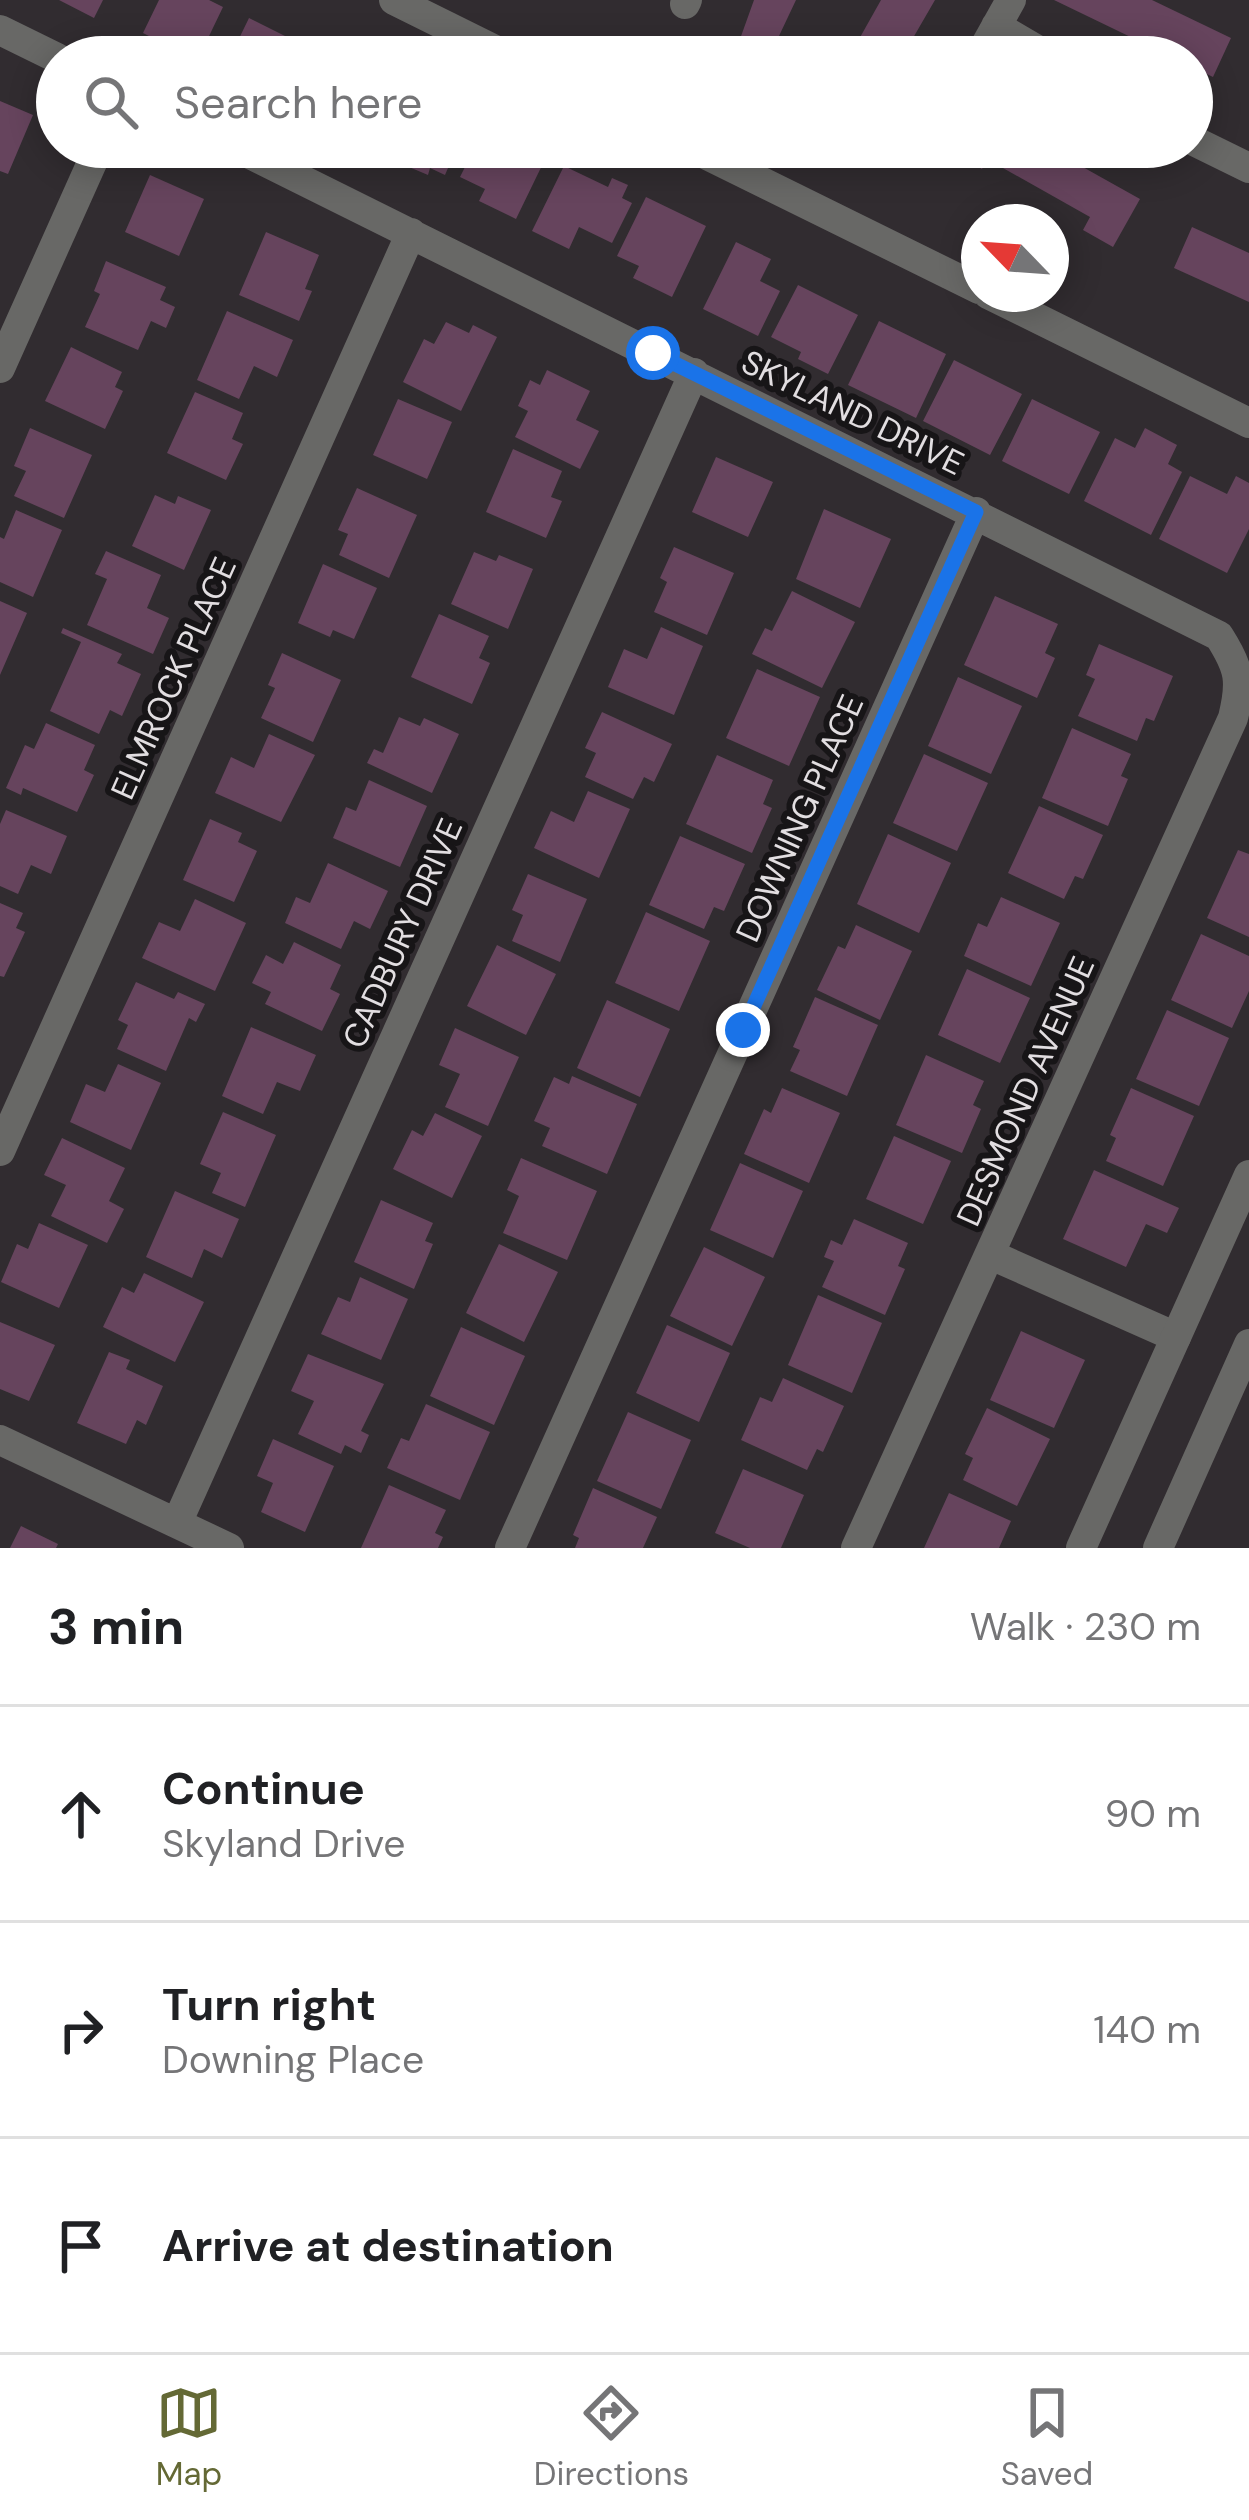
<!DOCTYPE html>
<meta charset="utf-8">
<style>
:root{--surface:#fff;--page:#f2f2f2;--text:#202124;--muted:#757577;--line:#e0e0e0;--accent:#646935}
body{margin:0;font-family:"DM Sans",sans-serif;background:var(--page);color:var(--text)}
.compass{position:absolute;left:961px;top:204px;width:108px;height:108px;border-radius:50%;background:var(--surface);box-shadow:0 6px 30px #0003;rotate:295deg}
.stop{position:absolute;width:36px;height:36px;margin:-27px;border:9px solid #1a73e8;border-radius:50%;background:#fff}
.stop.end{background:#1a73e8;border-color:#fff;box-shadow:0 3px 12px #0008}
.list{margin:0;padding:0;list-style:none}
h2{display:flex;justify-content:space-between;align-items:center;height:156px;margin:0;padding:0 48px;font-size:51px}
h2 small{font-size:39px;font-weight:400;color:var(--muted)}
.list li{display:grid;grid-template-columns:78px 1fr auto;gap:36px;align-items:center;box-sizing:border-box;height:216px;padding:0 48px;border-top:3px solid var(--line)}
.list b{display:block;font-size:45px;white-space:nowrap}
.list p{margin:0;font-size:39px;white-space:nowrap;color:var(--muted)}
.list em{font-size:39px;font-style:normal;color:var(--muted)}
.icon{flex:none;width:66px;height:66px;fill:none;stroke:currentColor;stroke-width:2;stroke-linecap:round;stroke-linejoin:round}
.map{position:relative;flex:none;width:1249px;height:1548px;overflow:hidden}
.search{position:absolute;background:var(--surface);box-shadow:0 6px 30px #0003;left:36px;right:36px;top:36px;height:132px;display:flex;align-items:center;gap:30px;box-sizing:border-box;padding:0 42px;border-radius:66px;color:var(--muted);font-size:45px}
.sheet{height:804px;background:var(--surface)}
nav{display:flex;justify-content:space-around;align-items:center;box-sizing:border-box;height:168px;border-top:3px solid var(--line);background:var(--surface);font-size:33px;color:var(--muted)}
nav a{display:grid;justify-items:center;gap:6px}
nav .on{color:var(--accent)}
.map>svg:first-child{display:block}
</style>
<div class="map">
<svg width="1249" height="1548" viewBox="0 0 1249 1548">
<rect width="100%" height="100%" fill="#312c30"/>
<path fill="#66445d" d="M59,0H103L94,18Z
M159,0H209L223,7L199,57H190L143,33Z
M754,0H796L779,36L794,43L787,57H742L735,53Z
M881,0H935L902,57H849Z
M1054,0H1152L1231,38L1213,77L1192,67V57H1172Z
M249,18L315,51L312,57H230Z
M0,101L33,115L8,174L0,171Z
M387,147H457L445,175L430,168L428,175L383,156Z
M475,147L550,149L516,219L479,201L485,189L460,177Z
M958,147H1047L1140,199L1113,247L1083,230L1090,217L987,159L982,169L955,153Z
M564,166L608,187L612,178L628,185L622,198L632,203L612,243L579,227L569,249L532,231Z
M150,175L204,199L179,256L125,232Z
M646,197L706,226L672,297L633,278L639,266L617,256Z
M1192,227L1249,253V302L1174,268Z
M266,232L319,255L305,289L312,291L299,321L239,295Z
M736,242L771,259L760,281L780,291L758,336L703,309Z
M106,261L166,287L160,300L175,307L166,328L151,321L138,350L85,327L100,294L94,291Z
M798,285L858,315L828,374L798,359L801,352L771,337Z
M227,311L293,340L277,377L254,366L239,399L197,380Z
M879,321L946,354L916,418L848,385Z
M446,322L469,333L473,325L497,337L461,411L403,382L424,339L434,344Z
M71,347L122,372L115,387L123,391L105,429L45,401Z
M954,360L1022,394L990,455L923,421Z
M547,370L590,391L576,420L599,431L580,469L515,437L528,411L518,406L530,380L540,385Z
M195,392L243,413L232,439L243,444L226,480L167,453Z
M398,399L452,422L427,479L373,455Z
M1032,399L1100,432L1069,494L1002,461Z
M30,428L92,455L64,518L14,496L26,471L14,466Z
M1145,428L1177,445L1168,464L1182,472L1151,535L1084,501L1115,438L1135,448Z
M513,449L562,471L551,497L562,501L546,538L486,512Z
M716,457L773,482L748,537L692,512Z
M1190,476L1227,494L1236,476L1249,483V529L1227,573L1159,539Z
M357,488L417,515L389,578L339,555L348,534L338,530Z
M155,495L175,504L178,496L211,510L184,570L132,546Z
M824,509L891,539L860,608L796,579Z
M16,510L62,530L33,597L0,582V537L4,539Z
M674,547L734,573L707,635L654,612L667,582L660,578Z
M106,551L161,575L147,608L169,618L153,654L87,625L107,579L95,574Z
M474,552L496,561L499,555L533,569L508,629L451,604Z
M323,564L377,588L354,639L333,630L330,637L298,623Z
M792,591L855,622L822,688L752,654L765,628L772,631Z
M995,596L1058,624L1045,653L1055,658L1037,698L964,665Z
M0,601L27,613L0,675Z
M439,614L489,636L479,658L490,663L472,704L411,677Z
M661,627L703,646L674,715L608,687L624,649L647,659Z
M63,628L122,654L117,663L141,674L122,716L110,710L99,734L50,711L81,642L61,633Z
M1099,644L1173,676L1154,721L1146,718L1137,741L1078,716L1095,679L1086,675Z
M282,653L341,680L313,742L261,718L275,688L268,685Z
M757,669L820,697L789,766L726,738Z
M958,677L1022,706L991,774L928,746Z
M602,712L672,744L654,782L644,777L633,799L585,777L596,753L585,748Z
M399,717L420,726L424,718L459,734L432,793L367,763L374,749L383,753Z
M46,723L95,745L84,770L94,775L77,812L23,788L21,795L6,788L25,745L34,749Z
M1072,728L1131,754L1121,776L1128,779L1108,826L1042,798Z
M269,734L315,755L281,822L215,793L231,757L254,768Z
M924,754L988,783L957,851L893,823Z
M717,755L773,780L763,804L772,808L752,853L686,824Z
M369,780L427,806L400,867L333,838L346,807L356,811Z
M588,791L630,809L599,878L534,848L551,811L574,822Z
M1039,806L1103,835L1083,879L1075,876L1064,899L1008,873Z
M6,810L67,836L51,874L31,865L18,894L0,886V824Z
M210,819L242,833L238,842L257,851L234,902L183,880Z
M888,834L951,863L919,933L857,904Z
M680,836L745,864L724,911L714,907L704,929L649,905Z
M1238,850L1249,854V937L1207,918Z
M328,863L388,891L370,929L354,921L341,949L285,923L296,897L310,903Z
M528,874L587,899L560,962L512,941L523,915L512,910Z
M1001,897L1060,923L1031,986L964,956L978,923L987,927Z
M195,899L246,923L215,991L142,958L159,922L180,931Z
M0,903L23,913L16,928L25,932L4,977L0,976Z
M646,912L710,941L679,1011L615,983Z
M856,925L912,951L880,1020L817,990L838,946L845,949Z
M1201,934L1249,956V991L1232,1028L1171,1000Z
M294,942L341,965L330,989L340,994L322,1031L265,1004L271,992L252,983L266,955L283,964Z
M497,945L556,974L526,1035L467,1006Z
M967,969L1030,998L1000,1063L938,1035Z
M136,982L174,999L178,992L205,1004L196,1022L189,1018L166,1071L117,1049L128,1025L118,1020Z
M815,997L878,1025L847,1096L790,1071L800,1050L793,1047Z
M607,1000L670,1029L640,1097L577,1068Z
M1167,1010L1229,1038L1199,1106L1136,1079Z
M251,1027L316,1055L300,1091L277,1082L263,1114L222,1096Z
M455,1028L519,1057L488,1126L445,1107L460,1074L439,1065Z
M926,1055L984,1081L973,1105L981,1109L962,1153L896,1125Z
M118,1064L161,1083L131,1150L70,1122L86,1084L105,1092Z
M572,1076L637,1104L607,1174L542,1146L550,1128L534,1121L554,1077L569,1084Z
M782,1088L840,1113L809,1183L744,1154L764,1109L771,1113Z
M1131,1088L1194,1116L1163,1186L1106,1161L1116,1138L1110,1135Z
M223,1112L276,1135L245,1207L212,1193L221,1173L200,1164Z
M435,1113L482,1136L452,1198L393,1169L412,1130L423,1136Z
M894,1136L951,1161L923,1224L866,1199Z
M62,1138L125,1168L109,1201L124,1209L107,1243L51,1216L66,1185L44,1175Z
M521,1158L597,1191L567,1260L503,1233L519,1196L507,1190Z
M740,1163L803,1191L773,1258L710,1230Z
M1094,1170L1179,1208L1167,1233L1146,1224L1126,1267L1063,1239Z
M175,1191L239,1219L222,1258L204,1249L192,1278L146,1257Z
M381,1200L433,1223L425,1241L433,1244L414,1289L354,1262Z
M854,1219L908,1243L898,1266L905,1269L885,1315L822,1287L834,1261L824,1257L831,1240L842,1245Z
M39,1223L88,1245L59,1308L1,1282L17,1244L28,1249Z
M499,1244L558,1272L524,1342L466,1313Z
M704,1247L765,1277L732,1346L670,1316Z
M144,1273L204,1302L175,1362L103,1327L122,1287L134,1293Z
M360,1277L408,1299L381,1360L321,1334L338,1297L350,1302Z
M818,1295L882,1323L852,1393L788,1365Z
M0,1322L55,1345L29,1401L0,1389Z
M667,1325L730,1353L699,1422L636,1393Z
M461,1327L525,1356L494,1425L430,1396Z
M1021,1331L1085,1360L1054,1428L990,1400Z
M109,1352L130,1360L126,1369L163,1386L146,1425L137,1420L126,1444L77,1423Z
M308,1354L384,1384L361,1431L369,1435L361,1453L345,1445L341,1454L298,1434L314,1401L291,1391Z
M783,1378L844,1406L823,1452L817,1449L807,1470L741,1440L760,1397L772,1402Z
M426,1404L490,1432L460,1500L387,1468L401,1438L409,1441Z
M987,1408L1050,1439L1017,1506L963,1480L973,1458L965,1454Z
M628,1412L691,1440L661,1509L597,1481Z
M273,1439L334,1466L305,1532L261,1512L273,1483L257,1476Z
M743,1469L804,1495L781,1548H750L715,1533Z
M389,1485L446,1510L435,1533L443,1537L438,1548H361Z
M593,1488L657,1517L643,1548H575L579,1538L573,1535Z
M949,1493L1011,1521L999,1548H924Z
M21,1526L58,1544L56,1548H10Z"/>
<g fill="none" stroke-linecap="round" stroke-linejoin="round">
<path stroke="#686866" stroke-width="30" d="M685,4L687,0
M996,26L1049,57
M0,30L57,58
M979,57L1011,0
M1192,140L1249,168
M236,147L1219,636C1240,669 1242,681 1233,718L856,1548
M0,368L99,147
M0,1151L411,233
M991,1255L1176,1337
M0,1440L229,1548
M177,1523L694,373
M510,1548L976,512
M1158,1548L1249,1344"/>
<path stroke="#686866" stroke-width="30" d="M394,0L509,57
M691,147L979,289
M988,294L1249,423
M1081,1548L1249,1175"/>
</g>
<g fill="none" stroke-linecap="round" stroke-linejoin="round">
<path stroke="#1a73e8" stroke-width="15" d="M653,353L976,512L743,1030"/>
</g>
<g text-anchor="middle" stroke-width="12" stroke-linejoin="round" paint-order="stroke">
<g font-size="33" fill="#e2dee1" stroke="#171517">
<text transform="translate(853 412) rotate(26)" y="12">SKYLAND DRIVE</text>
<text transform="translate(173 678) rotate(-66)" y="12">ELMROCK PLACE</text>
<text transform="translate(799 818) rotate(-66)" y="12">DOWNING PLACE</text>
<text transform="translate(402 933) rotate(-66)" y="12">CADBURY DRIVE</text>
<text transform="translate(1025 1091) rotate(-66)" y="12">DESMOND AVENUE</text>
</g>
</g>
</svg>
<svg class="compass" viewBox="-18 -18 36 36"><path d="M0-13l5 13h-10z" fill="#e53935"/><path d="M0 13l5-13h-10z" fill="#757577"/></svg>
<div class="stop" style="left:653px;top:353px"></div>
<div class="stop end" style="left:743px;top:1030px"></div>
<div class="search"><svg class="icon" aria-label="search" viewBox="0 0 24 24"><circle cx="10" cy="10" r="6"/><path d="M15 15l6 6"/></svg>Search here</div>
</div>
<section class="sheet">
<h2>3 min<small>Walk · 230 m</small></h2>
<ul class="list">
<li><svg class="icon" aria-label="ahead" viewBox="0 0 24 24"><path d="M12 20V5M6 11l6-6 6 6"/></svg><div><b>Continue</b><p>Skyland Drive</p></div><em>90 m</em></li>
<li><svg class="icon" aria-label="right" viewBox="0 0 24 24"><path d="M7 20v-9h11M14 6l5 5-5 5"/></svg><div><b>Turn right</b><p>Downing Place</p></div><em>140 m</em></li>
<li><svg class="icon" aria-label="arrive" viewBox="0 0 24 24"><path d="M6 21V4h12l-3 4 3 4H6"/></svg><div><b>Arrive at destination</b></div></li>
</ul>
</section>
<nav>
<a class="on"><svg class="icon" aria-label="map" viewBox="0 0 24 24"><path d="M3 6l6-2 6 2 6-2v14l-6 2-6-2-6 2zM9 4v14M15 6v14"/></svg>Map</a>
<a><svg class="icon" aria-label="directions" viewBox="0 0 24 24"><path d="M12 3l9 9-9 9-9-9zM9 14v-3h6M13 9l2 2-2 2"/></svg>Directions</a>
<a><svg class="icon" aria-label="saved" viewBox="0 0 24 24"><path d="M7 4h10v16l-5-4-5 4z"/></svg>Saved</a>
</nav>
